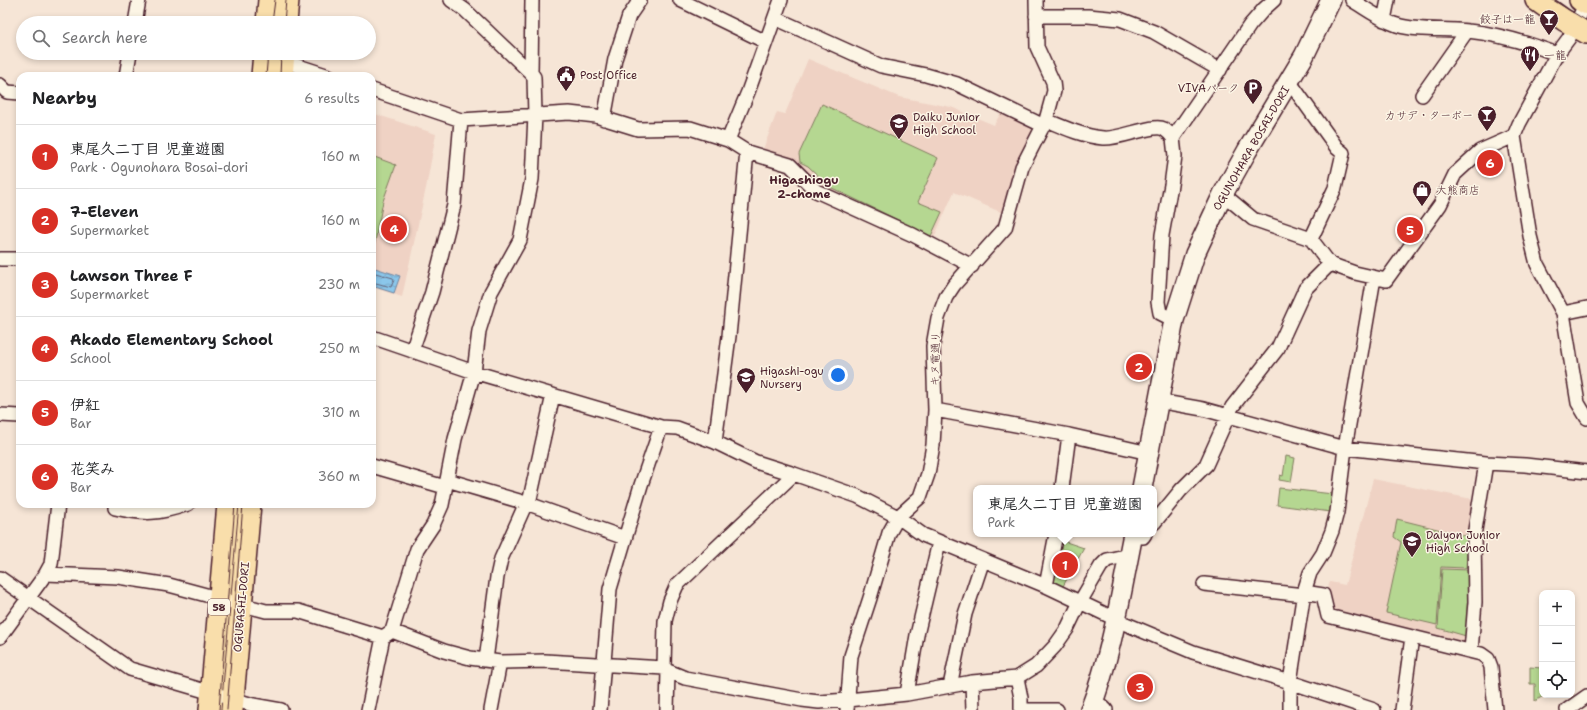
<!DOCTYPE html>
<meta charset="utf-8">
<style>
:root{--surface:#fff;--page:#f2f2f2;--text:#202124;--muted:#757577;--line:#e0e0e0;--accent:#d93025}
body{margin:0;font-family:"Shantell Sans","Klee One",sans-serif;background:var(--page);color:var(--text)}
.controls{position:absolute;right:12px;bottom:12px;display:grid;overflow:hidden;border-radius:8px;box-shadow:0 2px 6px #0003}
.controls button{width:36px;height:36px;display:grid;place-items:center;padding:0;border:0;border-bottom:1px solid var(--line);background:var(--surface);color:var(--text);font:20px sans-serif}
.you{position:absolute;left:838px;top:375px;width:14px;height:14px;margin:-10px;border:3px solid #fff;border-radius:50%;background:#1a73e8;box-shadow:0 0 0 6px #1a73e833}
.badge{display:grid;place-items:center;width:26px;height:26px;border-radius:50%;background:var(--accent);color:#fff;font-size:13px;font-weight:700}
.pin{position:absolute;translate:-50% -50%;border:2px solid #fff;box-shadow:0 1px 4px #0006}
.popup{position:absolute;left:973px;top:485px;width:184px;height:52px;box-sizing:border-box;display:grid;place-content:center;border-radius:8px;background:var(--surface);filter:drop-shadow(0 1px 3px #0005);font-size:13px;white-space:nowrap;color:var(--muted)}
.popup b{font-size:15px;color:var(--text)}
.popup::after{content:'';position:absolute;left:50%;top:100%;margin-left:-8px;border:8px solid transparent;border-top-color:var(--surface)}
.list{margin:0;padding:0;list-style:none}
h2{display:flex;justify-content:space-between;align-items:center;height:52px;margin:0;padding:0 16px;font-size:17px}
h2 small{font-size:13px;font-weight:400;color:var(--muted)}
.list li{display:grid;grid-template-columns:26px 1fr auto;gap:12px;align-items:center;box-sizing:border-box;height:64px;padding:0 16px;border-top:1px solid var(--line)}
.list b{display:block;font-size:15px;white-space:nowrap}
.list p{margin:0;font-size:13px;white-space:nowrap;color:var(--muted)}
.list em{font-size:13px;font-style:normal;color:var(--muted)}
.icon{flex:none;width:22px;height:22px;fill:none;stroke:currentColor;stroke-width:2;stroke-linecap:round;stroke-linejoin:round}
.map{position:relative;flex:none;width:1587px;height:710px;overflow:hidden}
.search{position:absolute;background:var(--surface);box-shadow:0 2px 6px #0003;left:16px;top:16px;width:360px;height:44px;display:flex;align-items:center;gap:10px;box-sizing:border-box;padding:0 14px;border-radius:22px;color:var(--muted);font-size:15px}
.panel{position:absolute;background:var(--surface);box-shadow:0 2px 6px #0003;left:16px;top:72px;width:360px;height:436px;border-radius:12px}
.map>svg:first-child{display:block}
</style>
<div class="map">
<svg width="1587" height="710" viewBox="0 0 1587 710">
<defs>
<pattern id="water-waves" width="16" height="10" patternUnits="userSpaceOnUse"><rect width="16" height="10" fill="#8bc7eb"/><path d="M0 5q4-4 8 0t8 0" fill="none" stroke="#79aaca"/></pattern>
</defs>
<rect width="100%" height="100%" fill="#f6e5d6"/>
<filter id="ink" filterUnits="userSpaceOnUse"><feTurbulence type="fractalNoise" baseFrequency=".025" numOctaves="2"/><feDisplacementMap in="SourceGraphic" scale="8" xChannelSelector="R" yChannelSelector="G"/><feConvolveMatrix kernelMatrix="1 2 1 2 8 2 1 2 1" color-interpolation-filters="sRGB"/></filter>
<g filter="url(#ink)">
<path fill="#efd2c4" d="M808,59L899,97L951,107L994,125L1003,109L1038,127L1005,214L954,192L932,242L824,189L762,152L777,112L785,114Z
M372,113L436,134L426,188L402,297L372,287Z
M1373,479L1477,500L1468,642L1464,646L1330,612L1326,593L1330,582L1345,585Z"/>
<path fill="#b5d791" stroke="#807b5e" d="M822,104L938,158L918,202L942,212L931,236L830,187L808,166L800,162L799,154Z
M372,156L396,165L383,201L372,258Z
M1286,456L1295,458L1291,482L1279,480L1280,475L1283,476Z
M1279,488L1333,494L1331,512L1277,505Z
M1397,519L1469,537L1466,568L1441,567L1437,625L1386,613L1401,542L1394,537Z
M1060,540L1084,548L1062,588L1051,583Z
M1442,569L1469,570L1466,636L1438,628Z
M1530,667L1542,668V695H1545L1535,701V684H1530Z"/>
<path fill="url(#water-waves)" stroke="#71849e" d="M372,267L400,276L394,293L372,286Z"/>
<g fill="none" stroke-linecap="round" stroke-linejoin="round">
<path stroke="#646278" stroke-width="1" d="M372,272L393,278L394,280L391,287L372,282"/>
<defs>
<path id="street" d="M451,0L465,10L531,73
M680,0L766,42
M1352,0C1366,9 1381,20 1397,25C1420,32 1445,28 1468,31C1499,34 1528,43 1557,54
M1587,1L1569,38L1557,54L1519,124L1514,136L1530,236L1537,264L1563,313L1578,403L1587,418
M1036,16H1088L1120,19L1154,32L1220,70
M775,18L881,66L926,75L957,84L1044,126
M1384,20L1388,0
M135,23L139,0
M283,61L329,76
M126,76L130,53
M1289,81L1337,148L1343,153L1335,188L1311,239
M0,85L7,92L20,93
M372,90L461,120L569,113L596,116L638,129L690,128L728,140L747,152L790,165L816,191L913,235L972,266
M1422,95L1467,31
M604,119L615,59L629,16L640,0
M1046,120C1065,128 1083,136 1103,138C1119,140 1153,123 1164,129C1167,131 1171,135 1173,138L1175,156L1171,185L1162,235L1158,302L1160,313L1174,320
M1173,138L1250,25L1264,9L1274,0
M728,140L748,92L781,0
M1223,194L1253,219L1311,239L1330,264L1355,273L1386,280L1440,205L1455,174L1480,151L1514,136
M0,259H20
M1563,313L1587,308
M372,337L474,372L661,427L677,428L715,442L756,462L794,474L857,496L898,517L923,535L1046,586L1126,624L1193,652L1290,682L1374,710
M412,351L432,292L454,205L461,120
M1158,401L1203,409L1345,448L1486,463L1525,465L1587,472
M935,410L1069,435L1149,453
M0,415L20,416
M715,442L729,336L747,152
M372,466L445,487
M447,480L526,503L625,538
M1062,488L1069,435
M529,503L553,395
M116,504L115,508C146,515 158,514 188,504
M1154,523L1181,490L1206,465L1232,407L1278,348L1305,289L1330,264
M1132,536L1143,537L1145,534
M46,574L118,577L169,585L266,611H298L383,637
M0,578L130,669L253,705L281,710
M1204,584L1304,595
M1046,586L1056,534
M1304,592L1323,595L1328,616L1481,654L1488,659L1491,667L1495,710
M392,631L444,651L470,658L500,662L545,661L664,668L668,671L685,678L802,700L819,702L848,700L907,694L972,682L1017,678L1036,666L1055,646L1067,629L1080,602L1101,566L1107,560L1129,555
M0,637L45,575L51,564L58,504
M1471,651L1475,602L1474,536L1486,463
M486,660L497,577L501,559L526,503
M664,668L665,621L670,601L677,585L794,474
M1017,678L1021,698V710
M972,682L973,710
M950,686L965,614L983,560
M907,694L917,635L939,542
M1094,701L1102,706L1106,710
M368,710L383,637L392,631L417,549L433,525L442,505L455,439L474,372L479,331L491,292L520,240L532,179L535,115L534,77L531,73L532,0
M491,710L500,662
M600,710L610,589L641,485L661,427
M667,710L668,671
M847,710L851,656L870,598L889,533L898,517L920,497L928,474L933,445L935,410L933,346L938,318L946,297L954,285L1005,228L1022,167L1046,120L1054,91L1053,82L1037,47L1036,0
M1021,710H1057
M1290,710V682L1304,592L1310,573L1323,553L1332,531L1337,512L1345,448L1374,278
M1402,710L1412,637
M1567,710L1587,696"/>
<path id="secondary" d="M1142,488L1174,320L1195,254L1223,194L1247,151L1304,56L1331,0
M1090,710C1112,654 1121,593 1133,534"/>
<path id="primary" d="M1536,0L1564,20L1587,33
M1580,0L1587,4
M267,23L269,0
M286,23L288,0
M262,76L264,53
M282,76L284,53
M210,710L228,504
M232,710L250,504"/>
</defs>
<use href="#street" stroke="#4a1f2b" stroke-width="16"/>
<use href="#secondary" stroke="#4a1f2b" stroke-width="22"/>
<use href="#primary" stroke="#4a1f2b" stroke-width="24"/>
<use href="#street" stroke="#fcf5e5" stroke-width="13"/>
<use href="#secondary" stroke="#fcf5e5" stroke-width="19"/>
<use href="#primary" stroke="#f9deab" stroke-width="21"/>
<path stroke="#4a1f2b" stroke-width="1" d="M1553,0L1587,21
M272,23L275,0
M284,23L286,0
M266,76L268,53
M280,76L281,53
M219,710L235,504
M227,710L243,504"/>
</g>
</g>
<defs>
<symbol id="bar-pin" viewBox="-11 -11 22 30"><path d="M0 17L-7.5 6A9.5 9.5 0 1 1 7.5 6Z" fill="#4a1f2b" stroke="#fcf5e5"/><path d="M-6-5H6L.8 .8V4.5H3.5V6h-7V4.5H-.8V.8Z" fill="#fff"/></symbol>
<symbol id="restaurant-pin" viewBox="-11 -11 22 30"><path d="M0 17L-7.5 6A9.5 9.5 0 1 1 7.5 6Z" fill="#4a1f2b" stroke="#fcf5e5"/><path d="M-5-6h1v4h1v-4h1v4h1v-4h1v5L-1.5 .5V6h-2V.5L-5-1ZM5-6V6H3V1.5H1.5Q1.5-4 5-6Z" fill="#fff"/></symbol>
<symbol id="civic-pin" viewBox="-11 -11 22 30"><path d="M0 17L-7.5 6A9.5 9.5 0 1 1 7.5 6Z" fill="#4a1f2b" stroke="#fcf5e5"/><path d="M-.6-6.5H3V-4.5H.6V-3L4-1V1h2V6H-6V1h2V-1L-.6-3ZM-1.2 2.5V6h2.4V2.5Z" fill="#fff"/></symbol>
<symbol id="parking-pin" viewBox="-11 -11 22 30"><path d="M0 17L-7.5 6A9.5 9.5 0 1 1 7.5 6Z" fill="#4a1f2b" stroke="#fcf5e5"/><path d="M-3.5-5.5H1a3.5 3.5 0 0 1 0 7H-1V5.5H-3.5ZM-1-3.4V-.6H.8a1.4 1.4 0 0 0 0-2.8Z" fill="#fff"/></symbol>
<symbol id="school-pin" viewBox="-11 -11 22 30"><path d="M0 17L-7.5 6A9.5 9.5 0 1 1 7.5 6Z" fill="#4a1f2b" stroke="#fcf5e5"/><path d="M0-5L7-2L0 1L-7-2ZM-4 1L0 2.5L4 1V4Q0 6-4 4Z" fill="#fff"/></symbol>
<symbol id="shop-pin" viewBox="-11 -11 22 30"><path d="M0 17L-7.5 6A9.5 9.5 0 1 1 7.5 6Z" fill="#4a1f2b" stroke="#fcf5e5"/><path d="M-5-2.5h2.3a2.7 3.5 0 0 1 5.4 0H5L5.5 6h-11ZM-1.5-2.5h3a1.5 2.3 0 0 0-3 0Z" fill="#fff"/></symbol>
</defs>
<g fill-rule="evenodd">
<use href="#bar-pin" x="1538" y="8" width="22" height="30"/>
<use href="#restaurant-pin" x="1519" y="44" width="22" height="30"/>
<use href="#civic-pin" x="555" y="64" width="22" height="30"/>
<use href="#parking-pin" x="1242" y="77" width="22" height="30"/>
<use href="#bar-pin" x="1476" y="104" width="22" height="30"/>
<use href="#school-pin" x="888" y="112" width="22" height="30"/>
<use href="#shop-pin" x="1411" y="179" width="22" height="30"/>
<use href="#school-pin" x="735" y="366" width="22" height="30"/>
<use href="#school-pin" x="1401" y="530" width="22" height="30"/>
</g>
<g text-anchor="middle" stroke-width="3" stroke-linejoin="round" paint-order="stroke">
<rect fill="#fcf5e5" stroke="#7f5f63" stroke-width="1" x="208" y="599" width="22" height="16" rx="3"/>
<g font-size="10" font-weight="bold" fill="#4a1f2b">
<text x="219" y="611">58</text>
</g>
<g font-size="11" fill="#4a1f2b" stroke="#fcf5e5" text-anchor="start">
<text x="1535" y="23" text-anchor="end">餃子は一龍</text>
<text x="1544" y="59">一龍</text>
<text x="580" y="79">Post Office</text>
<text x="1239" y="92" text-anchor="end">VIVAパーク</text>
<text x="1473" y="119" text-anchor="end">カサデ・ターボー</text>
<text x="913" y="121">Daiku Junior<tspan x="913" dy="13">High School</tspan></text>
<text x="1436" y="194">大熊商店</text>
<text x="760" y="375">Higashi-ogu<tspan x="760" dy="13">Nursery</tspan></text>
<text x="1426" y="539">Daiyon Junior<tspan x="1426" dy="13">High School</tspan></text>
</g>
<g font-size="11" fill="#4a1f2b" stroke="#fcf5e5">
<text transform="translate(1251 148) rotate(-60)" y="4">OGUNOHARA BOSAI-DORI</text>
<text transform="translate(935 359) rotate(-89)" y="4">キヌ電通り</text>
<text transform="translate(241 607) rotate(-85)" y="4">OGUBASHI-DORI</text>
</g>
<g font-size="12" font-weight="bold" fill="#4a1f2b" stroke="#fcf5e5">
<text x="804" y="184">Higashiogu<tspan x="804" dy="14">2-chome</tspan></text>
</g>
</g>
</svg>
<div class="controls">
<button>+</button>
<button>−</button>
<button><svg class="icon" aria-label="locate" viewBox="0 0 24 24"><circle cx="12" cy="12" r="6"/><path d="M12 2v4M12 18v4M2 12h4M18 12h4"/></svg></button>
</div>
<div class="you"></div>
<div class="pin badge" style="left:1065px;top:565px">1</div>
<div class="popup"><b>東尾久二丁目 児童遊園</b>Park</div>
<div class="pin badge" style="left:1139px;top:367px">2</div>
<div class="pin badge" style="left:1140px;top:687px">3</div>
<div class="pin badge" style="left:394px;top:229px">4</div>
<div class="pin badge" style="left:1410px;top:230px">5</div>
<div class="pin badge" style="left:1490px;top:163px">6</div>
<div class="search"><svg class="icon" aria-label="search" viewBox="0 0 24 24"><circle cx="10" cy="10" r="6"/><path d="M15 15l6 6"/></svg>Search here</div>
<section class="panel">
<h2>Nearby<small>6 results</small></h2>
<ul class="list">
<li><span class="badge">1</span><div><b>東尾久二丁目 児童遊園</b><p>Park · Ogunohara Bosai-dori</p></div><em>160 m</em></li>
<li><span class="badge">2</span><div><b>7-Eleven</b><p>Supermarket</p></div><em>160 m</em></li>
<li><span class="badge">3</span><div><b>Lawson Three F</b><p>Supermarket</p></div><em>230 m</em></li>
<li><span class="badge">4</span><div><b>Akado Elementary School</b><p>School</p></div><em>250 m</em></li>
<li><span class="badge">5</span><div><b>伊紅</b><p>Bar</p></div><em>310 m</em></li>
<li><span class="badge">6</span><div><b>花笑み</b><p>Bar</p></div><em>360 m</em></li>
</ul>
</section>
</div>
